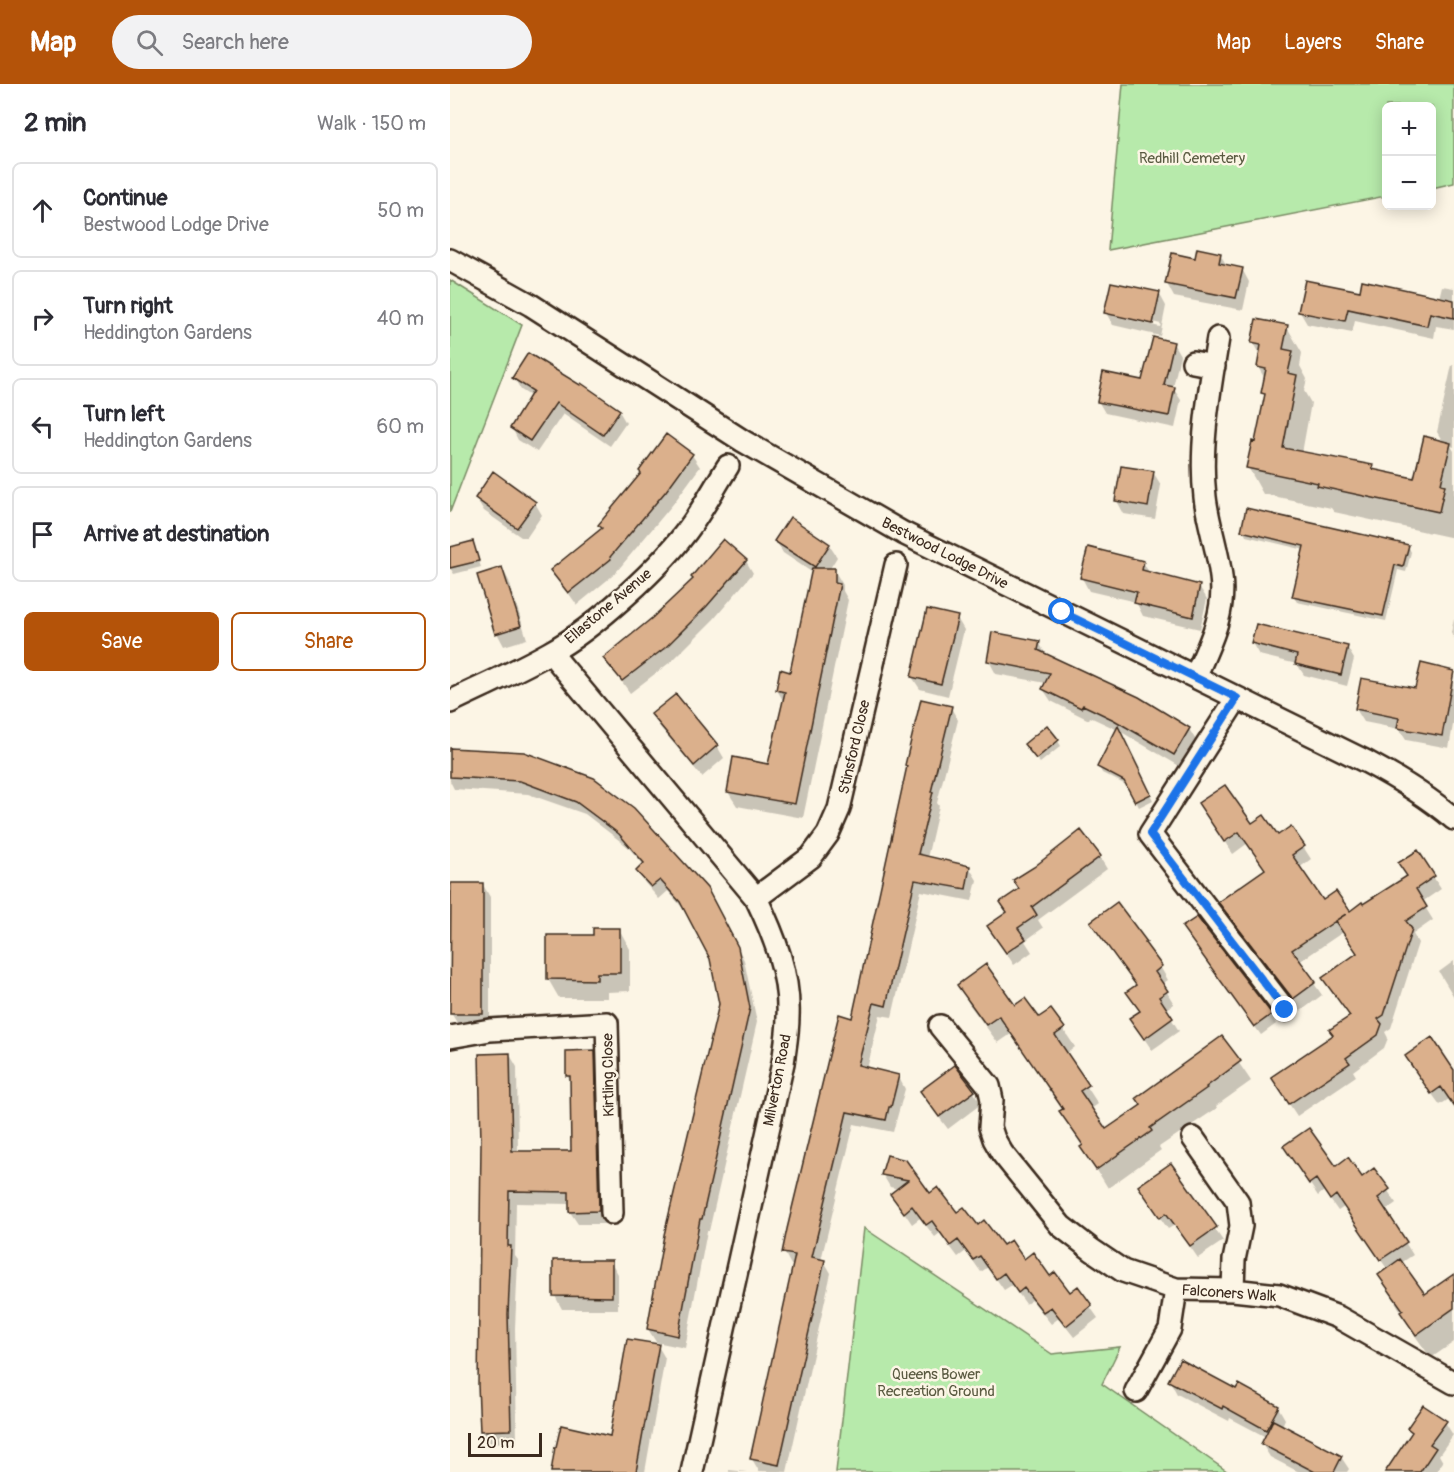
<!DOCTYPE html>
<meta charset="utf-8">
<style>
:root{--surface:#fff;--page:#f2f2f3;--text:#2b2b33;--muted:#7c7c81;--line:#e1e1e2;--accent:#b45309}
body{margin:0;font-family:Pangolin,sans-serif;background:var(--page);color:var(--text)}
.controls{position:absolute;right:18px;top:18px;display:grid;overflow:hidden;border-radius:9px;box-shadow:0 3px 15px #0003}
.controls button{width:54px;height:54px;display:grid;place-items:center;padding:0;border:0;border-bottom:2px solid var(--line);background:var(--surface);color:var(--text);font:30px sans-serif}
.scale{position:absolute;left:18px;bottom:15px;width:74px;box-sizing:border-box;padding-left:6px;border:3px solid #3b2a1e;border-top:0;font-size:16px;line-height:21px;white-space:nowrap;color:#3b2a1e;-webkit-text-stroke:4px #fcf5e5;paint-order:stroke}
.stop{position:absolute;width:18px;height:18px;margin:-14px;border:4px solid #1a73e8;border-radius:50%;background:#fff}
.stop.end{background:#1a73e8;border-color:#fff;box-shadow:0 2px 6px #0008}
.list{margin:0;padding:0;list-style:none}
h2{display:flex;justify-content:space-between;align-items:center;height:78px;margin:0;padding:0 24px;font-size:26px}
h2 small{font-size:20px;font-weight:400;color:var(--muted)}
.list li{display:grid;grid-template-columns:39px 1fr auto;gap:18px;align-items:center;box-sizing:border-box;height:96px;margin:0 12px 12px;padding:0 12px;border:2px solid var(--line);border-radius:9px}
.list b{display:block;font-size:22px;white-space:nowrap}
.list p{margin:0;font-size:20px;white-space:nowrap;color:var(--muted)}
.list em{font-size:20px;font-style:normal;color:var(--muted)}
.actions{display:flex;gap:12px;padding:18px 24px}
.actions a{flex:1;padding:14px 0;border:2px solid var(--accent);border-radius:9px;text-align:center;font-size:21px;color:var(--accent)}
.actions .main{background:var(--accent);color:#fff}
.icon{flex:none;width:33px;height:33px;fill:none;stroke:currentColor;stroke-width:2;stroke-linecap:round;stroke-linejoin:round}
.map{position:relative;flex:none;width:1004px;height:1388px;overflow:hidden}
header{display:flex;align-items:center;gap:36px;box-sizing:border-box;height:84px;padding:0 30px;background:var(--accent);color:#fff}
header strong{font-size:28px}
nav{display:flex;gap:33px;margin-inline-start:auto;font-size:21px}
.search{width:420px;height:54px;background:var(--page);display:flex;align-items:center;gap:15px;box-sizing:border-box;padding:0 21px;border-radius:33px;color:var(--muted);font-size:22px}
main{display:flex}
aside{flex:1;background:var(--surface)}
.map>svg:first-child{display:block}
</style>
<header>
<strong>Map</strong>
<div class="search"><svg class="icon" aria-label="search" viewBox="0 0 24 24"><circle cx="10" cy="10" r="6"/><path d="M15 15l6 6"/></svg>Search here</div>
<nav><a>Map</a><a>Layers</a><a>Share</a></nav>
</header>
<main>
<aside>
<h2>2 min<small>Walk · 150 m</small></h2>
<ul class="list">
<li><svg class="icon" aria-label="ahead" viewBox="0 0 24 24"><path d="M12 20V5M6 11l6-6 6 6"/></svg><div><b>Continue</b><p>Bestwood Lodge Drive</p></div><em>50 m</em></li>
<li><svg class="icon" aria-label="right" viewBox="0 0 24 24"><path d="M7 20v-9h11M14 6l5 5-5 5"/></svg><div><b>Turn right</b><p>Heddington Gardens</p></div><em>40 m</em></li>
<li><svg class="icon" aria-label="left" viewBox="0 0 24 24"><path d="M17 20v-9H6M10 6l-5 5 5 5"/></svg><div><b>Turn left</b><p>Heddington Gardens</p></div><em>60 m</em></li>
<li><svg class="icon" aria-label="arrive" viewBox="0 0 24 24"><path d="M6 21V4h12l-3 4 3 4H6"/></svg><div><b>Arrive at destination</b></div></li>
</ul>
<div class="actions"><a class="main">Save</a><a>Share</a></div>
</aside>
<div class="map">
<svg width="1004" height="1388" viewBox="0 0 1004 1388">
<rect width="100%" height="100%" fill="#fcf5e5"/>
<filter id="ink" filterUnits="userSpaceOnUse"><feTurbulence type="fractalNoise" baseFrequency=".0167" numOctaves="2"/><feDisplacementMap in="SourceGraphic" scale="12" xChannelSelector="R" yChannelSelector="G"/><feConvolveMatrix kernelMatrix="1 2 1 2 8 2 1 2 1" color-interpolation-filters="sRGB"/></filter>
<g filter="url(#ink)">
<path fill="#b7eaab" stroke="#798a64" stroke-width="1.5" d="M673,0H1004V99L982,104V22H936V112L658,166Z
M0,196L72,241L0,428Z
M414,1144L602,1270L670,1263L652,1300L778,1388H386Z"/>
<path fill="#0003" fill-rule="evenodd" d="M770,170L777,182L792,185L799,198L793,226L724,213L717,200L746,176Z
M992,202L1004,204V245L986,242L984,254L905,237L902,249L857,240L850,228L911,209L989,214Z
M709,209L716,222L710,252L663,241L656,229ZM663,229L711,240L710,243L663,232Z
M837,243L852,269L850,282L857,295L854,307L861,319L852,369L922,382L925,387L965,396L993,358L987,348L1002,281L1004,282V363L1001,362L1004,367V454L884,428L881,424L813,410L798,383L806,360L816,314L813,309L815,295L808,283L810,272L803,259Z
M723,259L730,271L723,304L731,316L725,344L655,329L648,317L693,298Z
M64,294L130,303L132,301L169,327L176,339L160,362L113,330L87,368L68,356L62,344L82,313L71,306Z
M242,371L250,383L223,420L167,487V488L127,521L102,486Z
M703,388L711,401L705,435L674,430L667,417Z
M26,414L85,419L92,431L77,453H71L34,427Z
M793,446L958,462L961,468L956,488L948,486L936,537L847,518L843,512L855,466L796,452Z
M326,457L379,461L387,473L379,486H384L393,501V507L398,516L353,734L287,722L278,708L319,681L334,618L327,606L342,589L363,489L333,469Z
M22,458L31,483L4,490L0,484V464Z
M296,477L303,489L264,535L223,576L180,609L155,574Z
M693,478L700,490L749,502L757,515L750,545L693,532L686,518L639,507L632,494Z
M52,484L59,497L77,555L54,562L47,549Z
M507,534L514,546L498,612L470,605L462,593Z
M1004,535V554L1001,549Z
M589,558L596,571L739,645L747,658L731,683L668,646L703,716L689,723L678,702L652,689L649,683L668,646L640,633L639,636L601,617L593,605L596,599L546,590L539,577Z
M802,559L897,563L904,575L897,602L854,591L847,580L809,571Z
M1003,588L1004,635L999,664L956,656L949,645L914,638L906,625L966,606Z
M501,624L508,636L487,719L489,722L477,774L519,783L527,796L522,817L471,807L442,933L430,931L417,985L448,992L455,1005L443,1048L404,1040L371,1176L374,1177L381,1189L337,1388L309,1387L302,1375L344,1181H341L334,1168L403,935Z
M203,631L267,662L274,674L252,693L210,643Z
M608,657L611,662L590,679L579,666Z
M0,665L73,670L266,821L294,876L307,938L259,1147H257L235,1264L206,1258L198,1245L271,920L261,875L237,829L218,807L209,815L195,799L188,787L194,781L178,763L135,730L78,710L4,705L0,697Z
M757,732L801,741L828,753L841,744L861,775L849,784L873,818L899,829L958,793L967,768L991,805L972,818L983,836L963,850L968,859L941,944L935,948L938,954L934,964L903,987L906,992L847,1032L830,1006L885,952L901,933L881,907L908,870L893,848L849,878L872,911L851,927L777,831L770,818L816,786L798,759L783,770Z
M649,772L657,785L588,836L593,844L575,857L582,868L564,881L539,843Z
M33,801L40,813V943L9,942L1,929Z
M642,839L696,859L718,896L712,900L724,920L716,926L729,947L702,966L689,947L691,928L686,921L687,903Z
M169,845L180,865V907L157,908V914H109L98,895V853H145Z
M740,853L821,931L826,940L811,951Z
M1004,877V913L989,888Z
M509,901L565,923L589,935L601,927L625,963L616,970L648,1020L641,1025L656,1047L692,1022L772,954L801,997L766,1022L767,1024L709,1063L711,1066L658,1104L611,1028L613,1027L561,950L548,959L519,920Z
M144,968L151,980L156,1140H128L120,1128V1120L66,1119L65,1172L68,1176L65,1244L67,1358L38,1359L31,1347L60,971L67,983L68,1069H123L121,998L117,992Z
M964,985L1004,989V1022L999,1015L990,1021Z
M523,1007L531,1020L498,1045L479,1020Z
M835,1062L911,1095L924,1086L946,1119L935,1127L963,1171L951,1179L975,1212L1004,1192V1258L981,1274L966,1253L930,1192L938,1186L894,1123L888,1127L874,1107L868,1112Z
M438,1073L480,1111L552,1163L620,1210L627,1204L648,1234L624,1253L609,1234L601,1240L582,1216L576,1220L562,1201L554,1206L538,1183L531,1188L516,1167L508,1173L490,1149L485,1153L470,1134L462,1140L442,1110L449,1105L440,1103L433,1091Z
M721,1081L773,1157L748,1174L725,1141L718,1145L697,1115Z
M105,1178H161L168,1190V1225H112L105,1212Z
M208,1262L215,1274L195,1388H102L161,1353Z
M720,1297L786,1306L828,1323L835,1335L832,1342L891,1373L899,1385L897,1388H849L820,1373L812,1360L816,1353L780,1334L779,1337L727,1310Z
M995,1338L1003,1351L989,1371L993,1378L986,1388H936L963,1350L959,1344Z
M279,1386L297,1388H279Z"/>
<path fill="#dbb08c" stroke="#3b2a1e" stroke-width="1.5" d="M747,164L771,169L769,179L793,184L786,214L715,200L722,169L745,174Z
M855,196L910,207L912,196L1004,216V234L980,229L977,242L898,225L895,237L848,228Z
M661,198L710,208L703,240L654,229Z
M806,235L838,241L833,265L843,267L838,289L847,291L833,364L923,381L922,385L964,394L974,352L1001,359L991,400L995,401L989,428L867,402L868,399L796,384L802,357L805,358L815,310L811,309L816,285L807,283L811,261L801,259Z
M703,253L724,258L714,301L725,303L719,332L647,318L653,288L692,296Z
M78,269L130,301L131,299L170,326L153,351L106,319L80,357L60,344L83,307L62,294Z
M216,350L243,370L216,407L160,473L161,475L118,509L100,486L152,444L148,441L191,389L189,387Z
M671,382L704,387L698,423L665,417Z
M43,387L86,418L67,444L25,414Z
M796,424L959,461L953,483L945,481L933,532L842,513L854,462L791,447Z
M340,433L380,460L365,483L324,457Z
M273,455L297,476L257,522L216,563L172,597L153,574L202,534L243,495L241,493Z
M23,457L29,477L0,484V463Z
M638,463L694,477L692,486L750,501L743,533L684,519L687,508L630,494Z
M52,483L71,542L45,550L27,491Z
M362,484H385V499L390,500L345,720L277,708L283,673L318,680L335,608L326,606L330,585L340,588Z
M477,525L508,532L491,600L461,593Z
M806,540L898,562L891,591L845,580L847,571L801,559Z
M542,548L590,557L588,566L689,613L740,644L724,671L664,636L633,621L631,624L592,605L600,589L537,577Z
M971,579L1004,587L992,652L947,644L949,634L905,625L911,594L965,604Z
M226,610L268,661L244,682L201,630Z
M471,615L502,622L481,708H483L468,770L520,782L516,805L465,796L436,922L424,919L408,981L449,991L441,1023H439L436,1036L397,1028L362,1173L375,1176L329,1381L300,1375L345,1171L332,1169L337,1145L389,930L402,934L457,682L455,681Z
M597,641L609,656L586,675L574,660Z
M668,642L701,710L685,718L674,697L647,683Z
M0,664L74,668L144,694L184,724L257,804L288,863L300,924L252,1135H250L228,1252L197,1245L214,1151L269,920L260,875L230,818L210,796L201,803L186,787L194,779L169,750L126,718L70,697L0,693Z
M775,701L802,739L814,731L828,751L841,742L855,762L842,771L873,816L886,807L900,827L912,818L913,820L957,792L948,779L968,766L985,792L966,805L977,823L956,837L962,845L934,931L928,935L932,940L928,951L896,974L900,979L839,1020L821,993L883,951L879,946L900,932L872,894L907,869L885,837L896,830L842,866L866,898L843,915L768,818L815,785L789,748L774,758L748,719Z
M631,746L651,772L582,823L587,831L568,844L576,855L556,869L537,842L557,828L550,818L569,805L563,796L584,783Z
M1,799H33V930H0Z
M667,818L697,858L695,859L712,882L705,888L718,907L709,913L723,934L694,955L679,934L690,927L676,908L686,901L640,838Z
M747,833L822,930L804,943L732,843Z
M143,844H170V889H147V896L97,895V851H143Z
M536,880L565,921L575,914L589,933L601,925L615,944L605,951L639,1001L630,1007L656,1045L691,1021L686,1014L772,952L791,977L756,1003L757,1004L700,1044L702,1047L646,1086L630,1063L633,1061L609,1027L613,1025L549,932L536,941L507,901Z
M982,953L1004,986V1022L991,1003L981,1010L955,972Z
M145,966L149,1127L119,1128V1108L59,1107L58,1162H61L58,1230L61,1346L30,1347L28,1301L31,1059L29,970L60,969L62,1067H121L120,992H116V967Z
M505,981L525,1007L489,1033L470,1007Z
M859,1044L886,1082L898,1073L912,1093L924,1084L940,1105L928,1114L957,1158L930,1176L886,1111L880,1116L866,1095L859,1100L833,1062Z
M437,1071L456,1076L480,1109L488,1103L507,1128L514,1123L528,1141L534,1136L553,1161L561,1156L574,1175L583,1168L600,1192L605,1188L620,1208L628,1202L642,1221L616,1242L601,1223L593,1228L574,1204L568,1209L554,1189L546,1195L530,1172L523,1176L508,1156L500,1162L482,1137L476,1141L462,1122L454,1129L440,1110L458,1096L431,1091Z
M721,1079L767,1143L740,1162L716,1129L710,1134L688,1102Z
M950,1175L975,1210L1004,1190V1224L966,1251L950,1228L953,1226L928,1191Z
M103,1176H162V1213L103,1212Z
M177,1255L209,1260L186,1388H101L105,1363H106L111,1341L160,1352Z
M730,1275L786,1305L789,1300L829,1322L816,1346L773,1322L772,1325L718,1297Z
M973,1321L997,1337L980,1360L986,1364L970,1388H935L962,1348L957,1344Z
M823,1336L892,1372L884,1388H865L811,1360Z"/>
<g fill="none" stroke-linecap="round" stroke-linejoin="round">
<defs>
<path id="street" d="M0,176L81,221L293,357L453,449L917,678C949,695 977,712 1004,735
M743,278L764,282
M101,569L306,814C324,851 340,891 338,933C338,948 335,964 333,979L242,1388
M745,593C759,561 776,529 771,493C768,466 758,440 755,413C749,362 760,304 768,254
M787,614L700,750L835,926
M0,618C33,602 67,587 99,569C143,545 213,482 242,440C255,421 266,401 278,382
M306,814L361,773L378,750L389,725L446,481
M490,942L539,1002L542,1016L540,1043L544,1055L552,1069L611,1142L642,1166L673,1187L726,1205L783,1206L829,1211L888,1233L1004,1299
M0,953L40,946L157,939L162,1129
M743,1054L788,1118L791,1142L784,1176L783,1206
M686,1307L720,1245L726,1205"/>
</defs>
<use href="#street" stroke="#3b2a1e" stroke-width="26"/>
<use href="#street" stroke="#fcf5e5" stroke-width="21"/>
</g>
</g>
<g fill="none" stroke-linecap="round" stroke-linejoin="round" filter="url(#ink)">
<path stroke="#1a73e8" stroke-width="8" d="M612,528L787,614L700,750L835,926"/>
</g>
<g text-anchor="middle" stroke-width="5" stroke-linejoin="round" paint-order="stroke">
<g font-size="15" fill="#5a5a41" stroke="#fcf5e5">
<text x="742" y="79">Redhill Cemetery</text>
<text x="486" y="1295">Queens Bower<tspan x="486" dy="17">Recreation Ground</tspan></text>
</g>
<g font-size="15" fill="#3b2a1e" stroke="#fcf5e5">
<text transform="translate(495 469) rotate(27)" y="5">Bestwood Lodge Drive</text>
<text transform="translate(158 522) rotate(-40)" y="5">Ellastone Avenue</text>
<text transform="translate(404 663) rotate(-77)" y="5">Stinsford Close</text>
<text transform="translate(158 991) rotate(-91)" y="5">Kirtling Close</text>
<text transform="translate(327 996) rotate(-79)" y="5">Milverton Road</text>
<text transform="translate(779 1209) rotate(4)" y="5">Falconers Walk</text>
</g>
</g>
</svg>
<div class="controls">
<button>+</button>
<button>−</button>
</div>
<div class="scale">20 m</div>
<div class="stop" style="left:612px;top:528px"></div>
<div class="stop end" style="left:835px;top:926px"></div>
</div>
</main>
